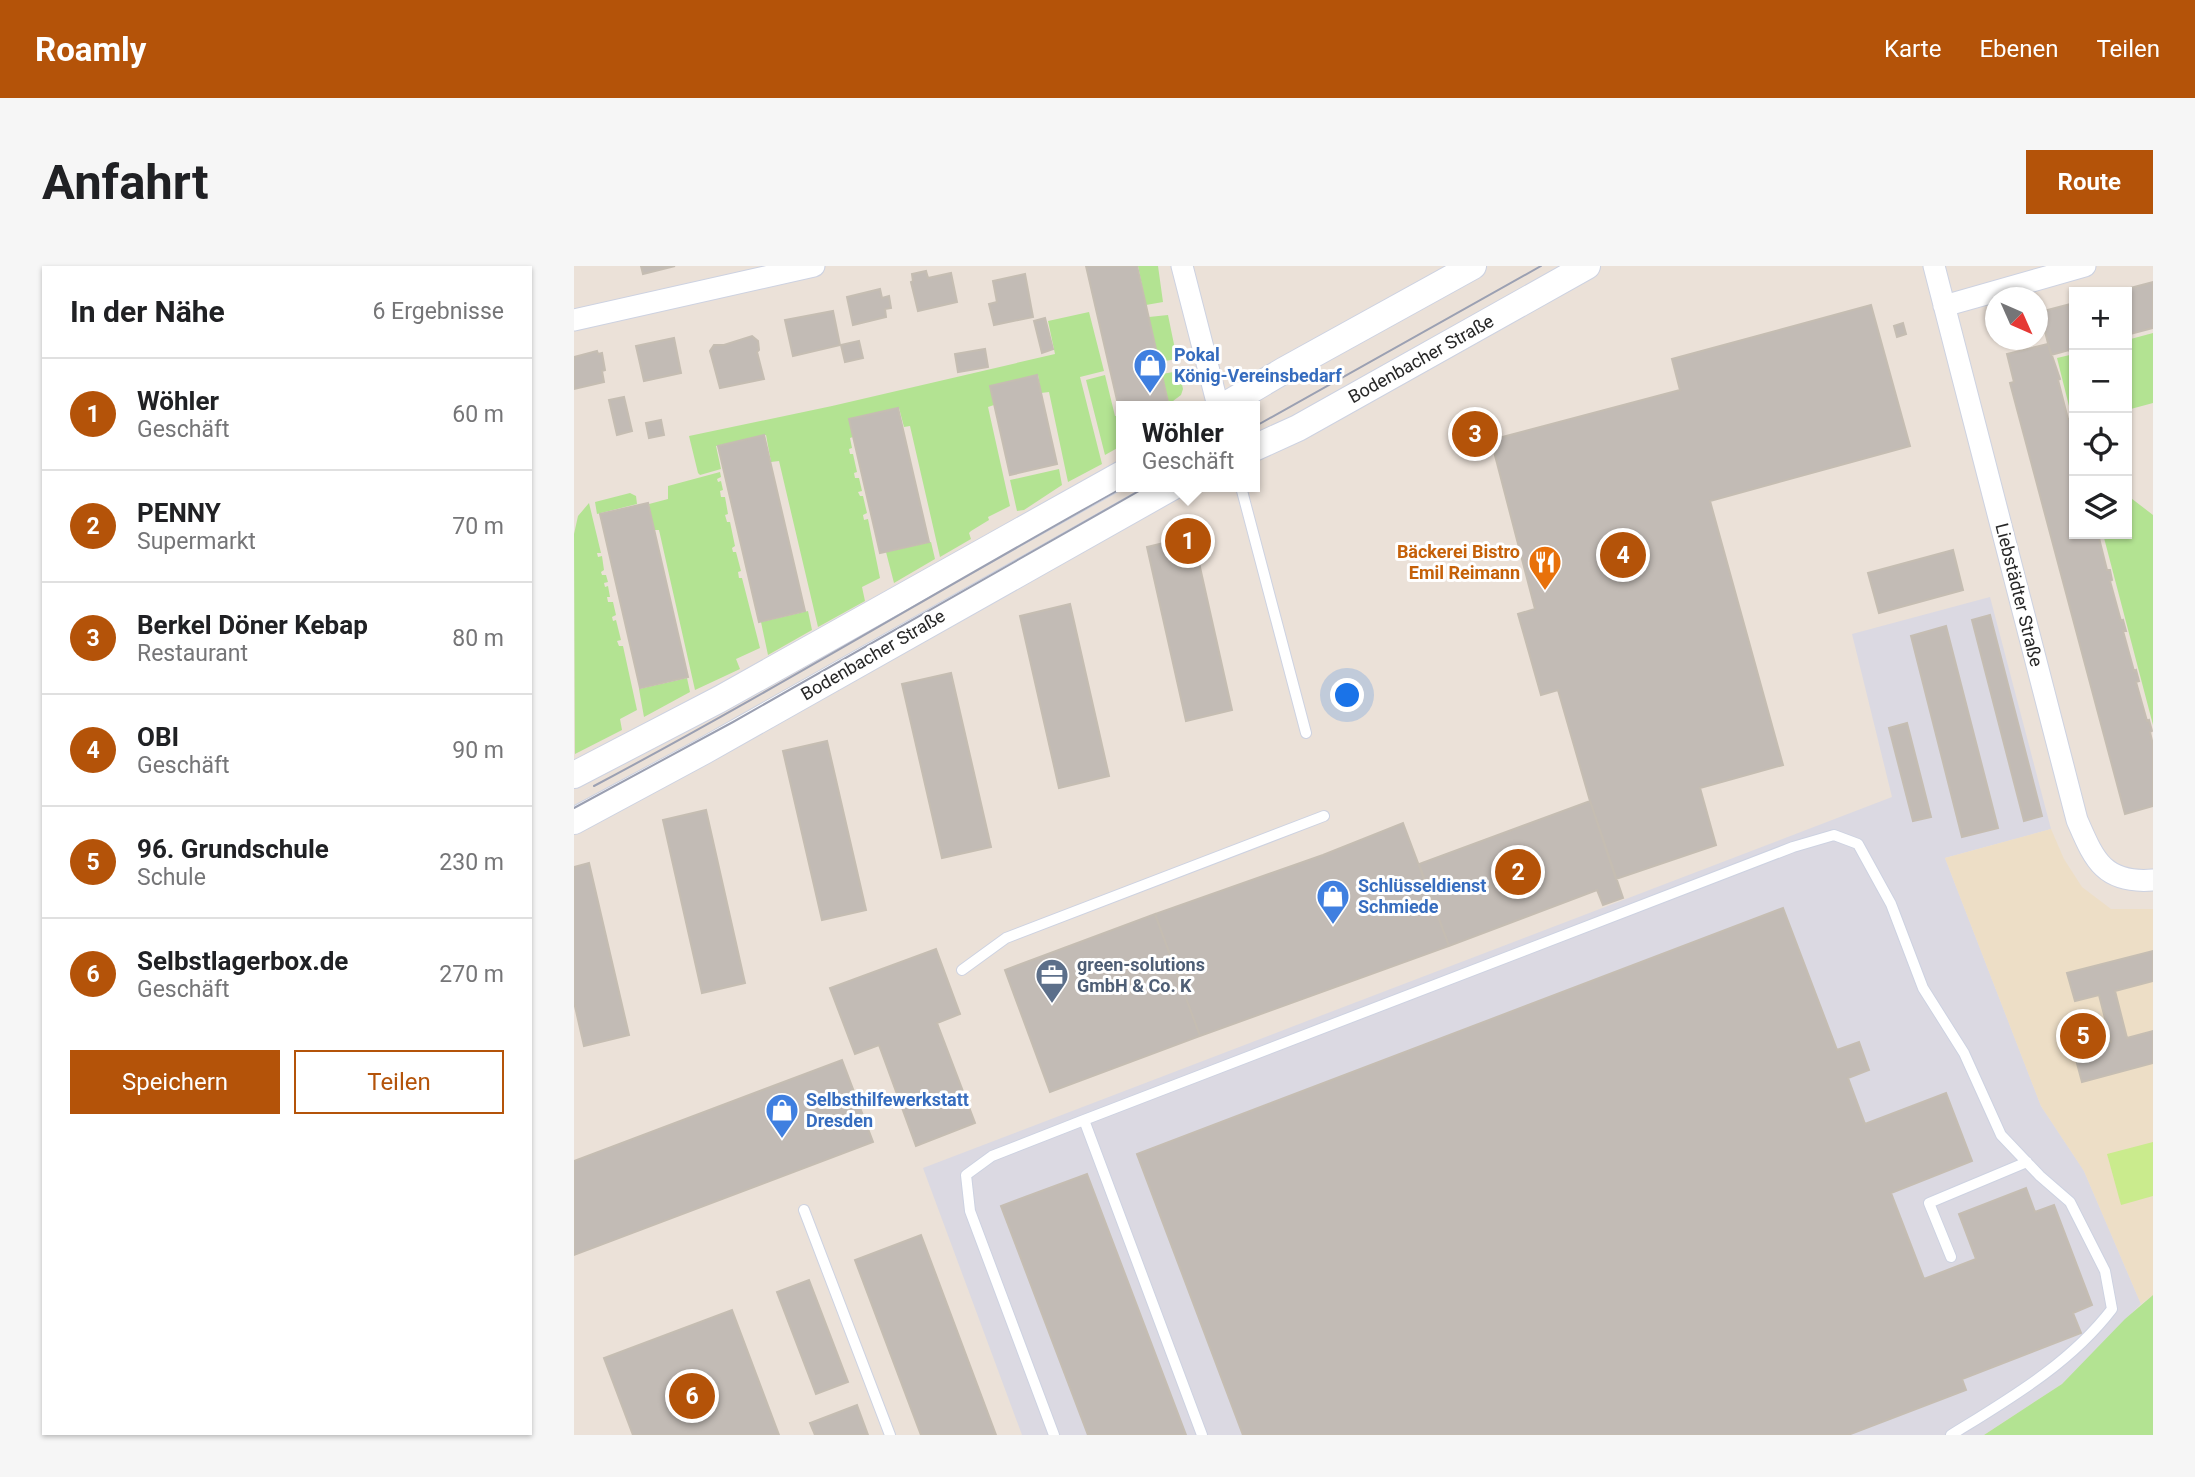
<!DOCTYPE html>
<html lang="de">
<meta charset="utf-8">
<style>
:root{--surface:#fff;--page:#f6f6f6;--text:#202124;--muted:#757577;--line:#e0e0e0;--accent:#b45309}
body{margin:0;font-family:Roboto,sans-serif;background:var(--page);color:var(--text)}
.controls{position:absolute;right:21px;top:21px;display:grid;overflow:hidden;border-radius:0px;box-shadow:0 2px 5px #0004}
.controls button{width:63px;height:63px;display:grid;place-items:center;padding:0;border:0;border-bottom:2px solid var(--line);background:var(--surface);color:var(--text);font:35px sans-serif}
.compass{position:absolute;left:1411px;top:21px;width:63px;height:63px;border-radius:50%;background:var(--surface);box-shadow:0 2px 5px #0004;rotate:135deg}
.you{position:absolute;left:774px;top:430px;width:24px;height:24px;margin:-18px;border:5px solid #fff;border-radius:50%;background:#1a73e8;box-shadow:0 0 0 10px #1a73e833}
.badge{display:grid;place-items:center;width:46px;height:46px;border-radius:50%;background:var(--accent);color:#fff;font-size:23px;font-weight:700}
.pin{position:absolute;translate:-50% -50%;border:4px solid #fff;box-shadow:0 2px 7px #0006}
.popup{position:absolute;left:542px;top:135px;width:144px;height:91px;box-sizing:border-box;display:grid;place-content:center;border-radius:0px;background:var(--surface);filter:drop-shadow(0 2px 5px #0005);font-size:23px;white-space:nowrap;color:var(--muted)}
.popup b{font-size:26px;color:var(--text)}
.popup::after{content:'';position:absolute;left:50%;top:100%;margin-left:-14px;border:14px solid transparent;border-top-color:var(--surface)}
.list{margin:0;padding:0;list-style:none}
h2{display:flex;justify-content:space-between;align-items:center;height:91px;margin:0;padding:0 28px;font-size:30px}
h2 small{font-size:23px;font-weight:400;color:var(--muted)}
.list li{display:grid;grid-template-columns:46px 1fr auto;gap:21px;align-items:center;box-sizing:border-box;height:112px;padding:0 28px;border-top:2px solid var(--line)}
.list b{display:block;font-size:26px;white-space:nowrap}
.list p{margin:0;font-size:23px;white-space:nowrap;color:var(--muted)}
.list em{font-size:23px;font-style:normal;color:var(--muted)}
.actions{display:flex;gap:14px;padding:21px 28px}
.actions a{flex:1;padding:16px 0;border:2px solid var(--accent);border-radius:0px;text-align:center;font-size:24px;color:var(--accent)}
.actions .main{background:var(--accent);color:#fff}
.icon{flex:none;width:38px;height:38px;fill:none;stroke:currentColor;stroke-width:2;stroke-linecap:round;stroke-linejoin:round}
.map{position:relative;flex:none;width:1579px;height:1169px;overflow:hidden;border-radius:0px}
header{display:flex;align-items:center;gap:42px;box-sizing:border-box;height:98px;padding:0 35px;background:var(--accent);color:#fff}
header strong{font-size:33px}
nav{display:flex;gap:38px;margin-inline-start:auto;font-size:24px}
.intro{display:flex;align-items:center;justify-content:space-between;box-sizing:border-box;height:168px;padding:0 42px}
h1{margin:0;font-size:49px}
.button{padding:18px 32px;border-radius:0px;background:var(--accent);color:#fff;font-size:24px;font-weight:700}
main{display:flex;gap:42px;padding:0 42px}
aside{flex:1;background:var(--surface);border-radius:0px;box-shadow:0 2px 5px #0004}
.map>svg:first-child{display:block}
</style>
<header>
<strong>Roamly</strong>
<nav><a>Karte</a><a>Ebenen</a><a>Teilen</a></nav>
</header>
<div class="intro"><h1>Anfahrt</h1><a class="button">Route</a></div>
<main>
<aside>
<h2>In der Nähe<small>6 Ergebnisse</small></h2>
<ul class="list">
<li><span class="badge">1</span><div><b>Wöhler</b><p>Geschäft</p></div><em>60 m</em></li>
<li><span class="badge">2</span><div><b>PENNY</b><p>Supermarkt</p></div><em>70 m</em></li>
<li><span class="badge">3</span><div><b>Berkel Döner Kebap</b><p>Restaurant</p></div><em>80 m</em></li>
<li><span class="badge">4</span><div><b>OBI</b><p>Geschäft</p></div><em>90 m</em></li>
<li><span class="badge">5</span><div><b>96. Grundschule</b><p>Schule</p></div><em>230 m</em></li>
<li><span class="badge">6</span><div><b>Selbstlagerbox.de</b><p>Geschäft</p></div><em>270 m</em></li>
</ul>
<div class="actions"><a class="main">Speichern</a><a>Teilen</a></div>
</aside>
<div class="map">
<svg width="1579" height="1169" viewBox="0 0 1579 1169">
<rect width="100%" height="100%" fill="#ebe1d8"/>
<path fill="#dbd9e2" d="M1416,331L1477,563L1371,592L1467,840L1510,905L1567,1038L1488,1118L1410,1169H448L349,902L1318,531L1278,368Z"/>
<path fill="#eddec6" d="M1477,563L1490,593L1508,621L1537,643H1579V1029L1567,1038L1510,905L1467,840L1371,592Z"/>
<path fill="#b3e392" d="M564,0H584L589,36L572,39Z
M515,46L530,105L506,111L528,198L494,216L475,126L467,127L464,109L416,120L420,139L414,141L436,240L414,251L415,254L397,265L395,267L397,273L366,291L336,160L330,161L325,142L275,153L279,171L276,172L278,182L275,183L276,188H279L283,206L280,207L281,212H285L288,225L284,226L286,230H289L293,247L289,249L290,254L294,253L306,312L288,321L291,335L244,361L205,195L197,196L192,169L142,180L147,203L126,209L124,207L115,170L258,140L481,88L474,55Z
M594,49L603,93L585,96L575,51Z
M1579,67V137L1553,144V74Z
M1500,88V160L1483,92Z
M605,105L609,123L607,129L595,138L588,108Z
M531,109L541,150L548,149L547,180L531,189L512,114Z
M485,203L488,219L450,244L443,245L436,214Z
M146,206L147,211L143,213L144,216L147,215L149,224L146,225L147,231H151L154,248L151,249L153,256H156L161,280L158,282L159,286H162L167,305L164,306L165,312H168L186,382L162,393L166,403L121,424L85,264H80L75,238L94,233V220Z
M56,227L62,230L63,238L23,248L21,236Z
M1553,229L1579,249V459L1529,268H1553Z
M15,237L27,287H23L24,291L28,290L30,304L27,306L28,309H32L34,316L30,317L31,321L34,320L36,331H33L34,336H39L42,349L38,351L39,355L42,354L47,374L43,375L45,380H49L63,444L46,453L48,464L1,488L0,268L4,250Z
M357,276L361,293L320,317L312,286Z
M234,345L238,364L194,389L187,356Z
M113,412L116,426L70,451L65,423Z
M1579,1029V1169H1410L1488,1118L1551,1053Z"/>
<path fill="#caeb8d" d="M1579,876V930L1547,939L1533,888Z"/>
<path fill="#c2bbb5" stroke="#c5bdb2" stroke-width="2" d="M67,0H101L69,8Z
M512,0H563L594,136L576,140H548L546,147Z
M352,5L354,12L377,7L383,36L344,45L337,16L339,15L338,8Z
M451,8L459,51L420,59L415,38L423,36L419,15Z
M1579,16V62L1556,68V70L1553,71V26H1541Z
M306,23L308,32L315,30L317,42L311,43L312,51L279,59L273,31Z
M1500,37V85L1496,86L1495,84L1477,89L1466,46Z
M1297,39L1336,180L1136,235L1209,499L1126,522L1142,579L1042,613L1016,535L984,424L967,429L944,348L961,343L917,174L1106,124L1098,93Z
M259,45L266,79L219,90L211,54Z
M471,52L479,83L468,87L460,55Z
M1329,57L1332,68L1323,71L1320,60Z
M178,70L184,75L185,84L183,86L190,113L146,122L136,85L140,79H150Z
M100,72L107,107L70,115L62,80Z
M285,75L289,92L271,96L267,79Z
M1474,78L1486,113L1484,114L1494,153H1496L1499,163L1497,164L1500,178V268H1524L1533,304H1536L1538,314L1536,315L1547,355L1549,354L1552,365H1549L1560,405L1562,404L1565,415L1562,416L1573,455L1575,454L1578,465L1576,466L1579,479V540L1551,548L1436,117L1440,116L1433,88Z
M411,83L414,101L384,106L381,88Z
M23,85L24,88L28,87L31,104L28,105L30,116L0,123V91Z
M463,109L483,198L436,209L416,120Z
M50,131L58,165L43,169L35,134Z
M324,142L355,276L306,287L275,153Z
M87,154L90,169L75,172L72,157Z
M190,169L231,345L185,356L144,180Z
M74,237L114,411L66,422L26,248Z
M619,270L658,444L612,455L573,281Z
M1379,284L1389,324L1305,347L1294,307Z
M496,338L535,510L485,522L446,350Z
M1416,349L1468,550L1450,555L1398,354Z
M1372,360L1424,562L1388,571L1337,370Z
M377,407L417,581L368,592L328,418Z
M1333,457L1357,551L1339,555L1315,462Z
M253,475L292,644L248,654L209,485Z
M1016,535L1049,632L1029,639L1023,624L875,680L845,598Z
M132,544L171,717L128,727L89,554Z
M829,557L875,680L626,770L581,648L749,589Z
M15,597L55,769L10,780L0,736V601Z
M1209,642L1263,784L1285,776L1295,804L1274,812L1291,858L1372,827L1398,895L1317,927L1350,1013L1402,993L1385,948L1452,922L1461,946L1480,939L1518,1039L1499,1047L1507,1067L1388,1113L1392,1124L1274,1169H669L563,888Z
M581,648L626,770L476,826L431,704Z
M362,683L386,748L363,757L401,857L342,880L305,779L281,788L256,722Z
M1579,685V715L1541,725L1553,772L1579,765V797L1508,816L1500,786L1537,776L1525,729L1501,735L1493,707Z
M268,794L299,876L0,989V895Z
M513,908L612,1169H514L427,940Z
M347,969L422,1169H347L281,994Z
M235,1014L274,1116L242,1128L203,1026Z
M158,1044L205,1169H59L30,1092Z
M283,1139L294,1169H241L236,1157Z"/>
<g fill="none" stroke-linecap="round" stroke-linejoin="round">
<defs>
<path id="service" d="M667,221L732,467
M388,704L432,672L750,550
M230,944L316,1169
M1377,991L1355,937L1453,896
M480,1169L396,945L392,909L418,890L510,854
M628,1169L510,854L1219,581L1260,569L1284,578L1317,638L1349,722L1390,787L1427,869L1466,910L1496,936L1531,1005L1538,1043C1496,1098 1435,1133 1377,1169"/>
<path id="minor" d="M608,0L644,140
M1360,0L1503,554C1520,593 1529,618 1579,614
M1370,40L1511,0
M0,54L240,0"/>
<path id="tertiary" d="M650,140L709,105L899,0
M680,182L724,162L1013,0
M0,509L146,433L548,208
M0,555L130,485L598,221"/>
</defs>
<use href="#service" stroke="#cdd2e1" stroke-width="12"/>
<use href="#minor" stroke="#cdd2e1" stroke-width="23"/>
<use href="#tertiary" stroke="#cdd2e1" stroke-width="28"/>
<use href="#service" stroke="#fff" stroke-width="10"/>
<use href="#minor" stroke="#fff" stroke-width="21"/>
<use href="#tertiary" stroke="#fff" stroke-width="26"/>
<path stroke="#9ba0b2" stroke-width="2" d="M680,161L967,0
M20,520C199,425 373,319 550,221
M0,542L159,456L572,221"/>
</g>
<defs>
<symbol id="shop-pin" viewBox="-11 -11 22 30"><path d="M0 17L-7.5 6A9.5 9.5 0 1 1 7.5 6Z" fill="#3f7fe0" stroke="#fff"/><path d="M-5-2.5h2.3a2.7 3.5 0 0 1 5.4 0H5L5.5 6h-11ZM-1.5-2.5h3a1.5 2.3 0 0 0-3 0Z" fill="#fff"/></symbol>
<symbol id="restaurant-pin" viewBox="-11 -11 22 30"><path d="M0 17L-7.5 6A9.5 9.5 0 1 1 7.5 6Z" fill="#e8710a" stroke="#fff"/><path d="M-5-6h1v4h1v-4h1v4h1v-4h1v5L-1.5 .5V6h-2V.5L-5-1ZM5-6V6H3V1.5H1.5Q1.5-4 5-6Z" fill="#fff"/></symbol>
<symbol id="office-pin" viewBox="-11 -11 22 30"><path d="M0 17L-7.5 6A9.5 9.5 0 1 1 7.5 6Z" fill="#5c6f8a" stroke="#fff"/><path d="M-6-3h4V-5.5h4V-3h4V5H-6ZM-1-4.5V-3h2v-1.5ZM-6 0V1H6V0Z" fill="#fff"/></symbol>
</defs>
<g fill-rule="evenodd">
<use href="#shop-pin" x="557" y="80" width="38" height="52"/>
<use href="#restaurant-pin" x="952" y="277" width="38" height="52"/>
<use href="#shop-pin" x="740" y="611" width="38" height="52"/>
<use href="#office-pin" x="459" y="690" width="38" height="52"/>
<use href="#shop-pin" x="189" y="825" width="38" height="52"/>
</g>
<g text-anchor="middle" stroke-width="6" stroke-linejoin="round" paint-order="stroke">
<g font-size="18" font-weight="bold" fill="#366cbe" stroke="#fff" text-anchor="start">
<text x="600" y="95">Pokal<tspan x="600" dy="21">König-Vereinsbedarf</tspan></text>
<text x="784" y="626">Schlüsseldienst<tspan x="784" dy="21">Schmiede</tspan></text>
<text x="232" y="840">Selbsthilfewerkstatt<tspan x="232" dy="21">Dresden</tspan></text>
</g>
<g font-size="18" fill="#272727" stroke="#fff">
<text transform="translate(847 93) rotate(-29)" y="6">Bodenbacher Straße</text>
<text transform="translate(1445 329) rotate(76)" y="6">Liebstädter Straße</text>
<text transform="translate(299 389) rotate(-30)" y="6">Bodenbacher Straße</text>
</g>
<g font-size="18" font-weight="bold" fill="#c56008" stroke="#fff" text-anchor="end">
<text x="946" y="292">Bäckerei Bistro<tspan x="946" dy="21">Emil Reimann</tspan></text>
</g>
<g font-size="18" font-weight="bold" fill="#4e5e75" stroke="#fff" text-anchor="start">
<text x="503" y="705">green-solutions<tspan x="503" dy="21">GmbH &amp; Co. K</tspan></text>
</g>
</g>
</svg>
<div class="controls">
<button>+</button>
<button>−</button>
<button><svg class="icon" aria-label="locate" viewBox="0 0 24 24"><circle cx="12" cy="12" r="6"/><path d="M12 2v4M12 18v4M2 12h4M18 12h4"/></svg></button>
<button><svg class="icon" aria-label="layers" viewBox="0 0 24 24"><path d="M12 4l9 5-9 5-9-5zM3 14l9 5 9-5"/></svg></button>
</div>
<svg class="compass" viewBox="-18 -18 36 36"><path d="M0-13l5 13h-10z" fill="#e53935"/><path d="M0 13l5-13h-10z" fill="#757577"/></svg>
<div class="you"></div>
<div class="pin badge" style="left:614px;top:275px">1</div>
<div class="popup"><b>Wöhler</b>Geschäft</div>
<div class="pin badge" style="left:944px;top:606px">2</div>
<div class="pin badge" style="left:901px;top:168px">3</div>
<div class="pin badge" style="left:1049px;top:289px">4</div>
<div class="pin badge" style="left:1509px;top:770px">5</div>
<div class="pin badge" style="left:118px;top:1130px">6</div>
</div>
</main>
